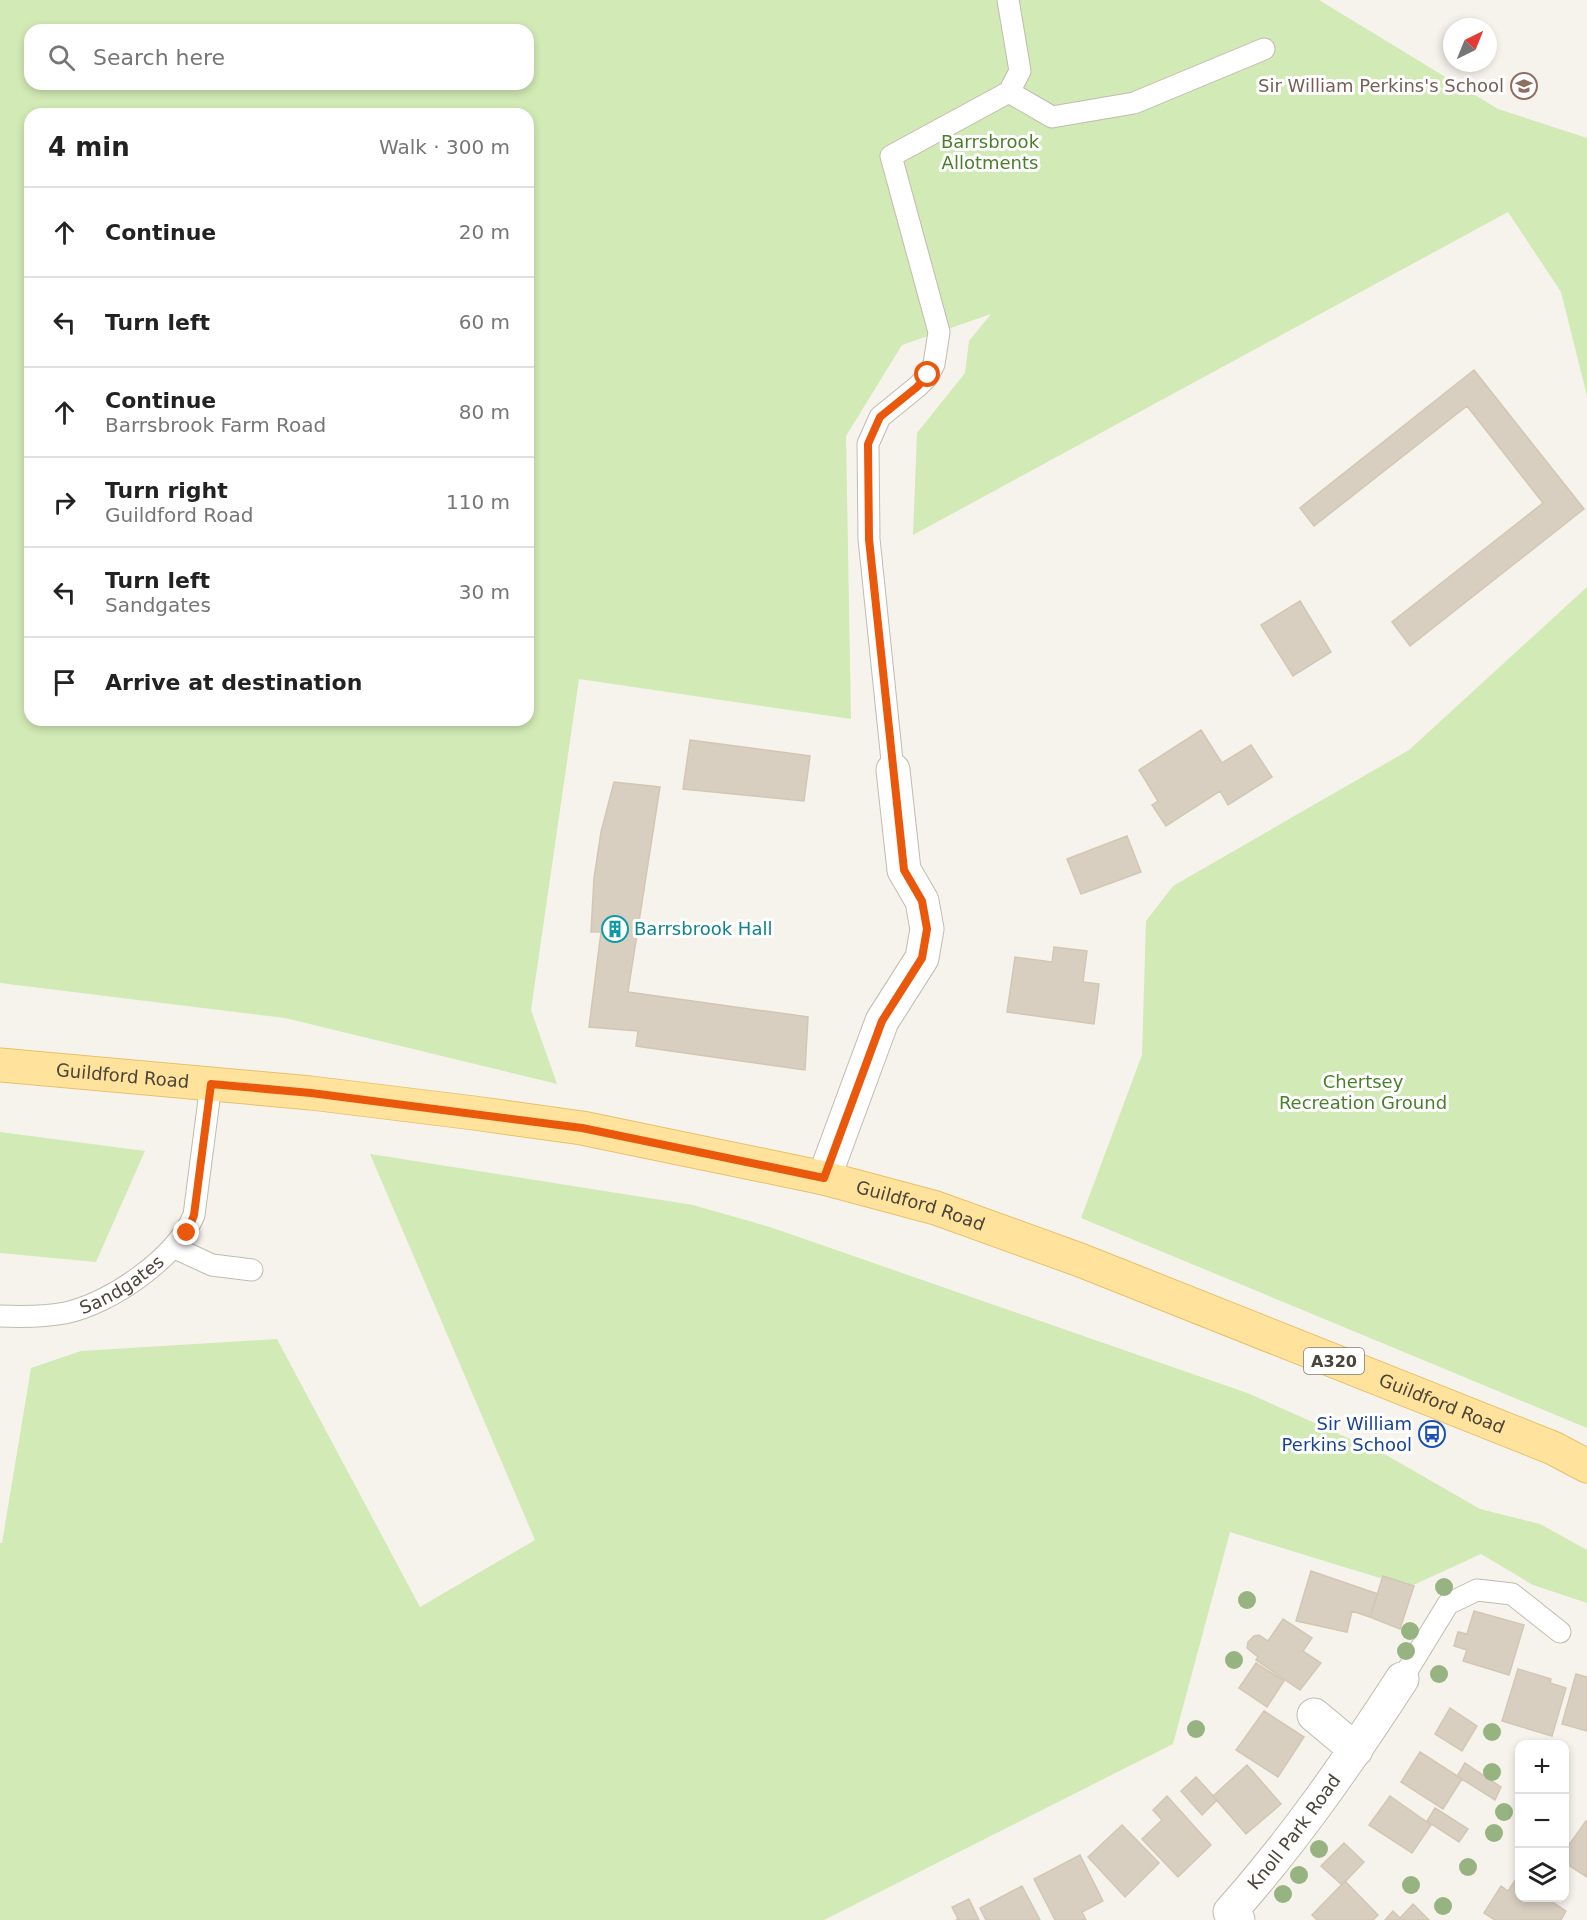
<!DOCTYPE html>
<meta charset="utf-8">
<style>
:root{--surface:#fff;--page:#f2f2f2;--text:#222;--muted:#767676;--line:#e0e0e0}
body{margin:0;font-family:"DejaVu Sans",sans-serif;background:var(--page);color:var(--text)}
.controls{position:absolute;right:18px;bottom:18px;display:grid;overflow:hidden;border-radius:12px;box-shadow:0 3px 9px #0003}
.controls button{width:54px;height:54px;display:grid;place-items:center;padding:0;border:0;border-bottom:2px solid var(--line);background:var(--surface);color:var(--text);font:30px sans-serif}
.compass{position:absolute;left:1443px;top:18px;width:54px;height:54px;border-radius:50%;background:var(--surface);box-shadow:0 3px 9px #0003;rotate:43deg}
.stop{position:absolute;width:18px;height:18px;margin:-14px;border:4px solid #ea580c;border-radius:50%;background:#fff}
.stop.end{background:#ea580c;border-color:#fff;box-shadow:0 2px 6px #0008}
.list{margin:0;padding:0;list-style:none}
h2{display:flex;justify-content:space-between;align-items:center;height:78px;margin:0;padding:0 24px;font-size:26px}
h2 small{font-size:20px;font-weight:400;color:var(--muted)}
.list li{display:grid;grid-template-columns:39px 1fr auto;gap:18px;align-items:center;box-sizing:border-box;height:90px;padding:0 24px;border-top:2px solid var(--line)}
.list b{display:block;font-size:22px;white-space:nowrap}
.list p{margin:0;font-size:20px;white-space:nowrap;color:var(--muted)}
.list em{font-size:20px;font-style:normal;color:var(--muted)}
.icon{flex:none;width:33px;height:33px;fill:none;stroke:currentColor;stroke-width:2;stroke-linecap:round;stroke-linejoin:round}
.map{position:relative;flex:none;width:1587px;height:1920px;overflow:hidden}
.search{position:absolute;background:var(--surface);box-shadow:0 3px 9px #0003;left:24px;top:24px;width:510px;height:66px;display:flex;align-items:center;gap:15px;box-sizing:border-box;padding:0 21px;border-radius:18px;color:var(--muted);font-size:22px}
.panel{position:absolute;background:var(--surface);box-shadow:0 3px 9px #0003;left:24px;top:108px;width:510px;height:618px;border-radius:18px}
.map>svg:first-child{display:block}
</style>
<div class="map">
<svg width="1587" height="1920" viewBox="0 0 1587 1920">
<rect width="100%" height="100%" fill="#f6f3ec"/>
<path fill="#d2eab5" fill-rule="evenodd" d="M0,0H1319L1498,109L1587,138V396L1561,292L1508,212L913,535L917,433L965,373L969,341L991,314L902,345L846,436L851,719L579,679L531,1010L557,1084L285,1018L0,983ZM30,30H528V84H30ZM30,114H528V720H30Z
M1587,587V1428L1081,1218L1142,1055L1146,921L1173,886L1409,750Z
M0,1132L145,1151L96,1262L0,1253Z
M370,1154L693,1205L770,1227L1250,1394L1388,1456L1480,1509L1540,1524L1587,1550V1603L1533,1585L1481,1554L1409,1587L1230,1532L1173,1744L824,1920H0V1543H2L31,1368L81,1351L277,1339L420,1607L535,1540Z"/>
<path fill="#d8cfc1" stroke="#d3c7b4" stroke-width="1.5" d="M1474,370L1584,509L1410,646L1392,622L1543,503L1467,406L1314,526L1300,508Z
M1300,601L1331,652L1293,676L1261,625Z
M1201,730L1222,763L1251,745L1272,777L1228,805L1220,791L1166,826L1152,805L1158,801L1139,770Z
M690,740L810,756L804,801L683,789Z
M614,782L660,787L628,992L808,1017L805,1070L636,1046L638,1031L589,1027L601,932H591L594,878L601,832Z
M1127,836L1141,872L1081,894L1067,859Z
M1054,947L1087,951L1083,982L1099,984L1094,1024L1007,1012L1015,957L1052,962Z
M1311,1571L1378,1594L1370,1617L1352,1611L1347,1632L1296,1621Z
M1383,1576L1414,1586L1400,1629L1370,1617Z
M1474,1611L1524,1625L1509,1675L1463,1661L1467,1650L1454,1646L1458,1632L1467,1634Z
M1283,1619L1312,1638L1303,1651L1321,1663L1300,1690L1256,1660L1258,1657L1247,1648L1248,1642L1254,1636L1259,1635L1268,1641Z
M1256,1663L1284,1681L1267,1707L1239,1688Z
M1518,1669L1551,1679L1550,1683L1566,1688L1552,1736L1502,1721Z
M1576,1674L1587,1677V1731L1562,1724Z
M1450,1708L1477,1726L1462,1751L1435,1734Z
M1264,1711L1304,1737L1278,1777L1236,1750Z
M1420,1752L1462,1779L1443,1809L1401,1782Z
M1465,1763L1501,1787L1495,1800L1457,1776Z
M1247,1765L1281,1804L1246,1834L1213,1796Z
M1196,1777L1217,1800L1202,1815L1181,1791Z
M1167,1796L1211,1845L1178,1877L1142,1839L1162,1820L1153,1810Z
M1390,1796L1431,1825L1412,1853L1369,1825Z
M1435,1808L1468,1829L1459,1842L1427,1821Z
M1586,1821L1587,1822V1877L1564,1862V1852Z
M1122,1825L1159,1863L1125,1897L1088,1857Z
M1344,1843L1364,1862L1342,1885L1321,1866Z
M1080,1855L1103,1901L1082,1912L1086,1920H1055L1034,1879Z
M1520,1873V1898H1546L1566,1911L1561,1920H1495L1484,1913L1501,1886L1508,1891Z
M1345,1881L1378,1915L1373,1920H1317L1312,1915Z
M1022,1886L1040,1920H986L980,1908Z
M969,1899L979,1920H956L958,1919L952,1907Z
M1413,1904L1429,1920H1385L1393,1911L1400,1918Z"/>
<g fill="none" stroke-linecap="round" stroke-linejoin="round">
<defs>
<g id="service">
<path d="M1009,92L1052,117L1134,103L1264,49"/>
<path d="M893,770L869,539L868,444L880,417L917,387L928,376L934,364L939,332L891,156L1009,92L1020,71L1008,0"/>
<path d="M175,1248L212,1265L252,1270"/>
<path id="s1" d="M0,1316C22,1317 43,1317 65,1313C110,1304 176,1258 194,1215L211,1084"/>
<path d="M1402,1679L1448,1604L1477,1590L1512,1594L1560,1632"/>
</g>
<g id="minor">
<path d="M824,1178L882,1021L922,958L927,929L922,901L904,870L893,770"/>
<path d="M1314,1715L1356,1750"/>
<path id="s2" d="M1238,1920L1230,1912C1294,1840 1349,1761 1402,1679"/>
</g>
<g id="primary">
<path id="s3" d="M0,1065L311,1093L474,1113L582,1128L824,1178L936,1208L1080,1260L1553,1448L1587,1466"/>
</g>
</defs>
<use href="#service" stroke="#c2bbae" stroke-width="23"/>
<use href="#minor" stroke="#c2bbae" stroke-width="35"/>
<use href="#primary" stroke="#e6c16a" stroke-width="35"/>
<use href="#service" stroke="#fff" stroke-width="21"/>
<use href="#minor" stroke="#fff" stroke-width="33"/>
<use href="#primary" stroke="#ffe39c" stroke-width="33"/>
</g>
<g fill="#97b381">
<circle cx="1444" cy="1587" r="9"/>
<circle cx="1247" cy="1600" r="9"/>
<circle cx="1410" cy="1631" r="9"/>
<circle cx="1406" cy="1651" r="9"/>
<circle cx="1234" cy="1660" r="9"/>
<circle cx="1439" cy="1674" r="9"/>
<circle cx="1196" cy="1729" r="9"/>
<circle cx="1492" cy="1732" r="9"/>
<circle cx="1492" cy="1772" r="9"/>
<circle cx="1504" cy="1812" r="9"/>
<circle cx="1494" cy="1833" r="9"/>
<circle cx="1319" cy="1849" r="9"/>
<circle cx="1468" cy="1867" r="9"/>
<circle cx="1299" cy="1875" r="9"/>
<circle cx="1411" cy="1885" r="9"/>
<circle cx="1283" cy="1894" r="9"/>
<circle cx="1443" cy="1906" r="9"/>
</g>
<g fill="none" stroke-linecap="round" stroke-linejoin="round">
<path stroke="#ea580c" stroke-width="8" d="M187,1233L194,1215L211,1084L311,1093L582,1128L824,1178L882,1021L922,958L927,929L922,901L904,870L869,539L868,444L880,417L917,387L928,375"/>
</g>
<defs>
<symbol id="school-ring" viewBox="-11 -11 22 22"><circle r="9.5" fill="#fff" stroke="#8d6e63" stroke-width="1.5"/><path d="M0-5L7-2L0 1L-7-2ZM-4 1L0 2.5L4 1V4Q0 6-4 4Z" fill="#8d6e63"/></symbol>
<symbol id="building-ring" viewBox="-11 -11 22 22"><circle r="9.5" fill="#fff" stroke="#0f9aa8" stroke-width="1.5"/><path d="M-4-6H4V6H1V3H-1V6H-4ZM-2.5-4.3h1.7v1.8h-1.7ZM.8-4.3h1.7v1.8H.8ZM-2.5-1h1.7V.8h-1.7ZM.8-1h1.7V.8H.8Z" fill="#0f9aa8"/></symbol>
<symbol id="bus-ring" viewBox="-11 -11 22 22"><circle r="9.5" fill="#fff" stroke="#1a4fb4" stroke-width="1.5"/><path d="M-5-6H5V4H4V6H2V4H-2V6H-4V4H-5ZM-3.5-4V0h7V-4ZM-3.5 1.2v1.5H-2V1.2ZM2 1.2v1.5H3.5V1.2Z" fill="#1a4fb4"/></symbol>
</defs>
<g fill-rule="evenodd">
<use href="#school-ring" x="1509" y="71" width="30" height="30"/>
<use href="#building-ring" x="600" y="914" width="30" height="30"/>
<use href="#bus-ring" x="1417" y="1419" width="30" height="30"/>
</g>
<g text-anchor="middle" stroke-width="6" stroke-linejoin="round" paint-order="stroke">
<rect fill="#fff" stroke="#817c74" stroke-width="1.5" x="1304" y="1348" width="60" height="26" rx="4.5"/>
<g font-size="16" font-weight="bold" fill="#4b4439">
<text x="1334" y="1367">A320</text>
</g>
<g font-size="18" fill="#785e54" stroke="#fff" text-anchor="end">
<text x="1504" y="92">Sir William Perkins's School</text>
</g>
<g font-size="18" fill="#4a7f2a" stroke="#fff">
<text x="990" y="148">Barrsbrook<tspan x="990" dy="21">Allotments</tspan></text>
<text x="1363" y="1088">Chertsey<tspan x="1363" dy="21">Recreation Ground</tspan></text>
</g>
<g font-size="18" fill="#0d838f" stroke="#fff" text-anchor="start">
<text x="634" y="935">Barrsbrook Hall</text>
</g>
<g font-size="18" fill="#4b4439" stroke="#fff">
<text dy="6" stroke="none"><textPath href="#s3" startOffset="123">Guildford Road</textPath></text>
<text dy="6" stroke="none"><textPath href="#s3" startOffset="933">Guildford Road</textPath></text>
<text dy="6" stroke="none"><textPath href="#s1" startOffset="129">Sandgates</textPath></text>
<text dy="6" stroke="none"><textPath href="#s3" startOffset="1491">Guildford Road</textPath></text>
<text dy="6" stroke="none"><textPath href="#s2" startOffset="114">Knoll Park Road</textPath></text>
</g>
<g font-size="18" fill="#164399" stroke="#fff" text-anchor="end">
<text x="1412" y="1430">Sir William<tspan x="1412" dy="21">Perkins School</tspan></text>
</g>
</g>
</svg>
<div class="controls">
<button>+</button>
<button>−</button>
<button><svg class="icon" aria-label="layers" viewBox="0 0 24 24"><path d="M12 4l9 5-9 5-9-5zM3 14l9 5 9-5"/></svg></button>
</div>
<svg class="compass" viewBox="-18 -18 36 36"><path d="M0-13l5 13h-10z" fill="#e53935"/><path d="M0 13l5-13h-10z" fill="#767676"/></svg>
<div class="stop" style="left:928px;top:375px"></div>
<div class="stop end" style="left:187px;top:1233px"></div>
<div class="search"><svg class="icon" aria-label="search" viewBox="0 0 24 24"><circle cx="10" cy="10" r="6"/><path d="M15 15l6 6"/></svg>Search here</div>
<section class="panel">
<h2>4 min<small>Walk · 300 m</small></h2>
<ul class="list">
<li><svg class="icon" aria-label="ahead" viewBox="0 0 24 24"><path d="M12 20V5M6 11l6-6 6 6"/></svg><div><b>Continue</b></div><em>20 m</em></li>
<li><svg class="icon" aria-label="left" viewBox="0 0 24 24"><path d="M17 20v-9H6M10 6l-5 5 5 5"/></svg><div><b>Turn left</b></div><em>60 m</em></li>
<li><svg class="icon" aria-label="ahead" viewBox="0 0 24 24"><path d="M12 20V5M6 11l6-6 6 6"/></svg><div><b>Continue</b><p>Barrsbrook Farm Road</p></div><em>80 m</em></li>
<li><svg class="icon" aria-label="right" viewBox="0 0 24 24"><path d="M7 20v-9h11M14 6l5 5-5 5"/></svg><div><b>Turn right</b><p>Guildford Road</p></div><em>110 m</em></li>
<li><svg class="icon" aria-label="left" viewBox="0 0 24 24"><path d="M17 20v-9H6M10 6l-5 5 5 5"/></svg><div><b>Turn left</b><p>Sandgates</p></div><em>30 m</em></li>
<li><svg class="icon" aria-label="arrive" viewBox="0 0 24 24"><path d="M6 21V4h12l-3 4 3 4H6"/></svg><div><b>Arrive at destination</b></div></li>
</ul>
</section>
</div>
